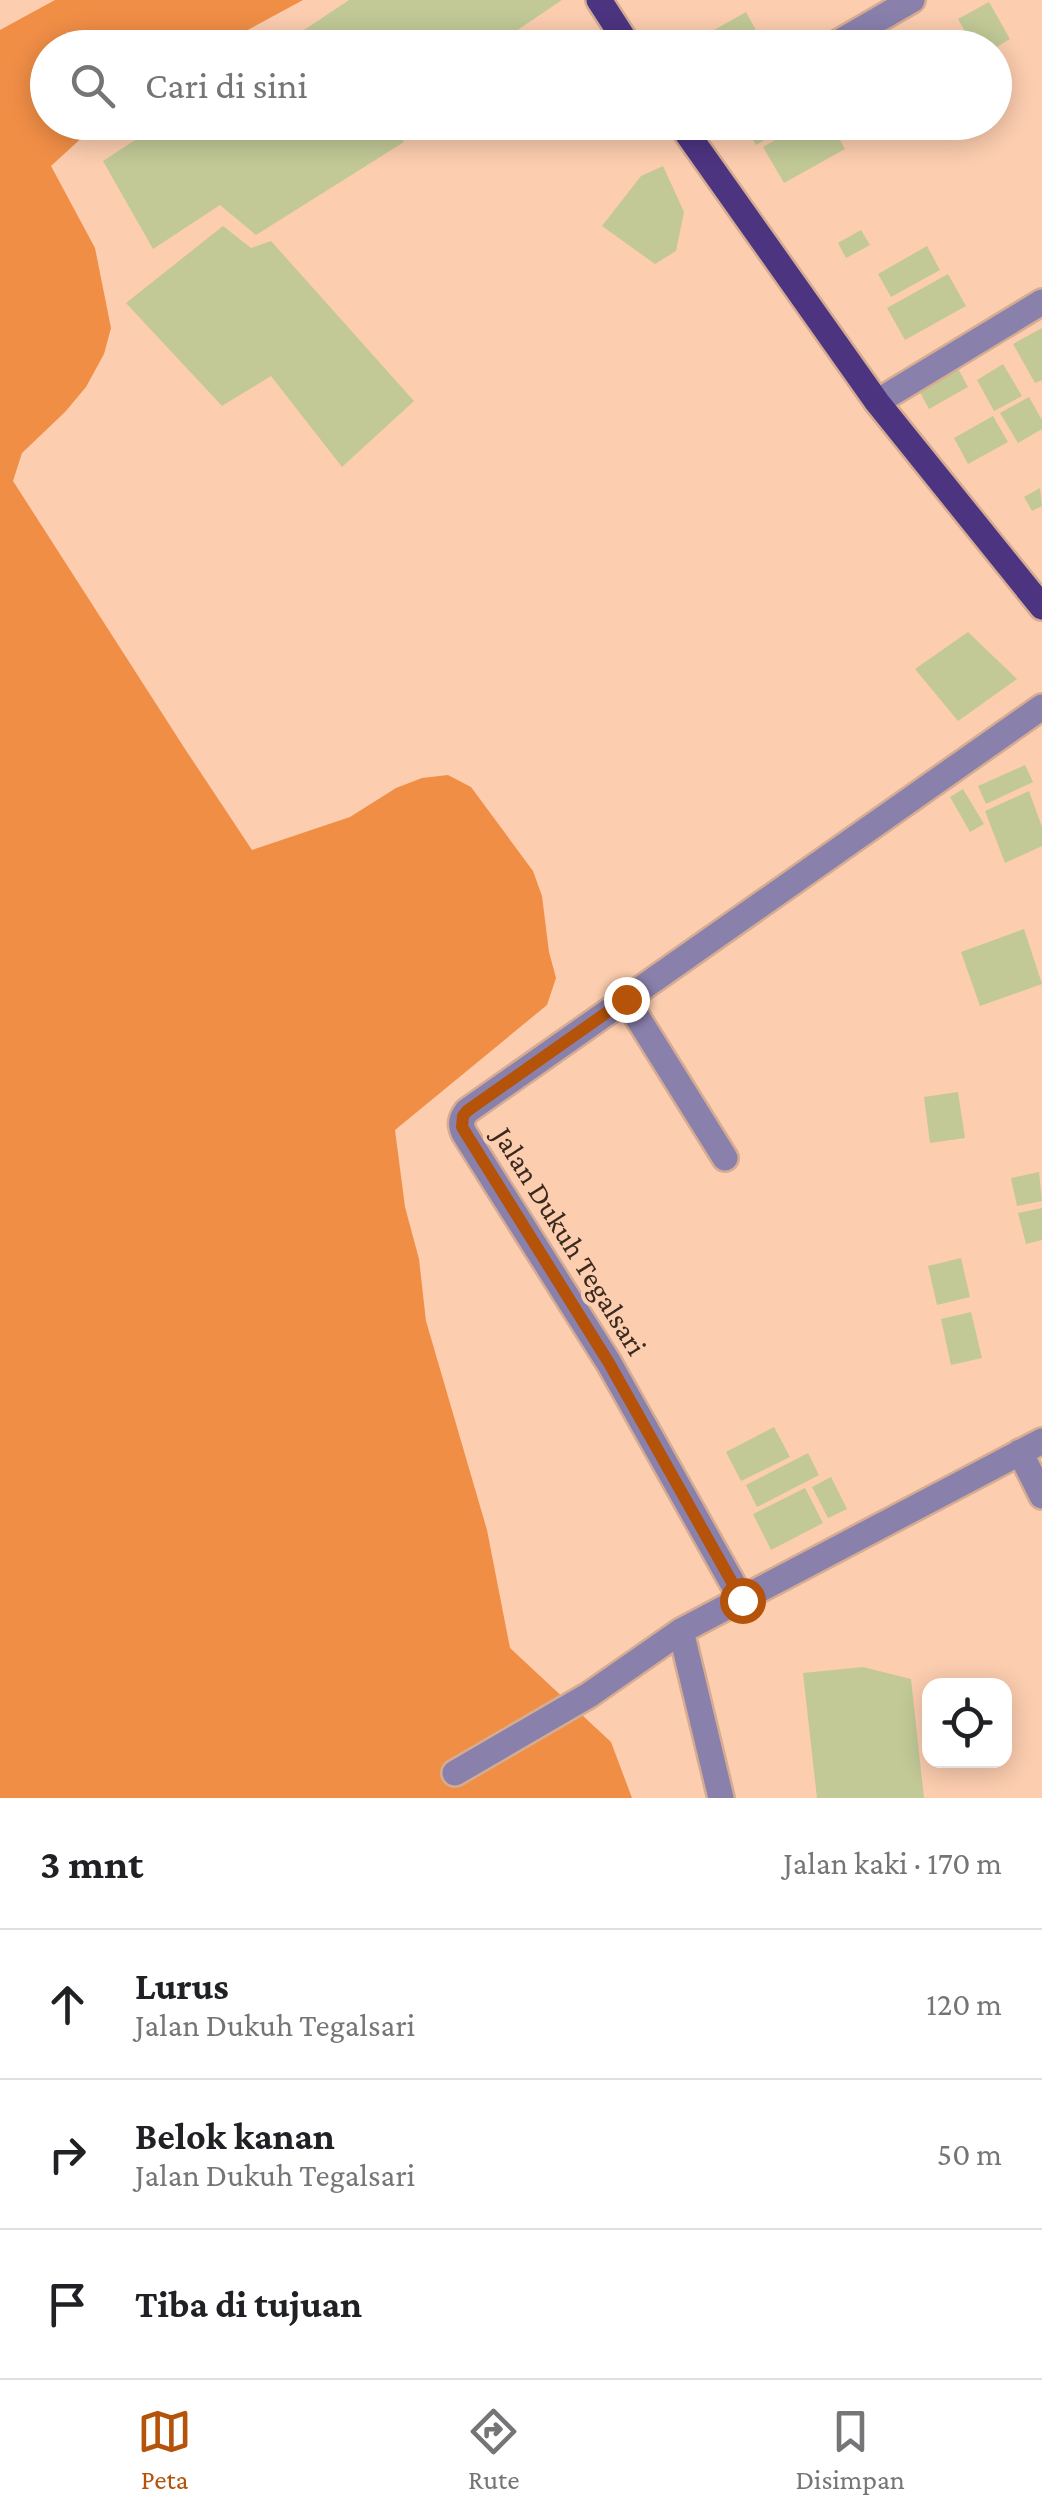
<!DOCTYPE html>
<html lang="id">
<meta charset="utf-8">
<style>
:root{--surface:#fff;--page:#f2f2f2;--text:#202124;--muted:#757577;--line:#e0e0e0;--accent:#b45309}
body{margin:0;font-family:"Crimson Pro",serif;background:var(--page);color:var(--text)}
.controls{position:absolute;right:30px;bottom:30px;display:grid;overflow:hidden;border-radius:20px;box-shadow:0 5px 25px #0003}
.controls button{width:90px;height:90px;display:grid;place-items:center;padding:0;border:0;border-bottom:2px solid var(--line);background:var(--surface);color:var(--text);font:50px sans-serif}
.stop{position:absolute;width:30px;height:30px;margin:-22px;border:8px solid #b45309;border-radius:50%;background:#fff}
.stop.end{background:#b45309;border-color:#fff;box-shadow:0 2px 10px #0008}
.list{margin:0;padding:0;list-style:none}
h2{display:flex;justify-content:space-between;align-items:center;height:130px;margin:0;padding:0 40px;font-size:42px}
h2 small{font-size:32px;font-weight:400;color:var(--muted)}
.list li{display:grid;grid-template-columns:65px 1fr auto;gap:30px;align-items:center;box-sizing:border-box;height:150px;padding:0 40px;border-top:2px solid var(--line)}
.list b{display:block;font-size:38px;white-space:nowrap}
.list p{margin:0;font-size:32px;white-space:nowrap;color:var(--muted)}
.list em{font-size:32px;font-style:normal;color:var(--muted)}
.icon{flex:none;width:55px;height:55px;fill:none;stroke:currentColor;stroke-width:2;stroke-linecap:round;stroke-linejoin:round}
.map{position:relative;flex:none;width:1042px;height:1798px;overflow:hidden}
.search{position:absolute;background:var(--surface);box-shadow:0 5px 25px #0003;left:30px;right:30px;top:30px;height:110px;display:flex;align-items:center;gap:25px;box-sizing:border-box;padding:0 35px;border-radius:55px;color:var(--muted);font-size:38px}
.sheet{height:580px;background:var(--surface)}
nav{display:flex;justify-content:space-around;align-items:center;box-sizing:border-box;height:140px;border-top:2px solid var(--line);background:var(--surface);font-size:28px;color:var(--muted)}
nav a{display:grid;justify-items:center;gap:5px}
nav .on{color:var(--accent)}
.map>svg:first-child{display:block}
</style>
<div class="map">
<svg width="1042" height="1798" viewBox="0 0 1042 1798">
<rect width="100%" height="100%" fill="#fccdaf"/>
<path fill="#f18e46" d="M55,0H303L216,47L48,48V122L98,123L51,166L95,248L111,328L104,354L86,387L65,412L22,453L13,481L185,749L252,850L350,817L396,788L422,778L448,775L471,787L533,871L542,896L549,952L556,978L547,1005L395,1130L405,1207L419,1259L426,1321L487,1530L510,1648L611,1742L632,1798H0V30Z"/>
<path fill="#c2c997" d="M349,0H562L491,48H277Z
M989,2L1010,39L995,48H974L958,19Z
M746,12L766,48H695L693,42Z
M163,122H392L404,142L256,235L220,205L153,249L103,161Z
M743,122H796L756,145Z
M806,122H830L845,149L784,183L763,147Z
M663,166L684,212L676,251L655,264L602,226L641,176Z
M223,226L251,248L271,241L414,401L342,467L271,376L222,406L126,303Z
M861,230L870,245L846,258L838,243Z
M927,246L940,270L891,297L878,274Z
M948,274L966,306L905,340L887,308Z
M1042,328V380L1035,383L1013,344Z
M955,363L968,387L929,409L916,385Z
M1003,364L1022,396L994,411L977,380Z
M1029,397L1042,420V429L1018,443L1000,413Z
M993,416L1008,442L968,464L954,438Z
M1040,488L1042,506L1032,511L1024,497Z
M968,632L1017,679L958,721L915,669Z
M1025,765L1033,782L986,804L978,786Z
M963,789L984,824L970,832L950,797Z
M1029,791L1042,827V846L1005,863L985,811Z
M1024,929L1042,984L980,1006L961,952Z
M958,1092L965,1138L930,1143L924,1097Z
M1039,1172L1042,1201L1017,1206L1011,1178Z
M1042,1208V1240L1026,1244L1018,1213Z
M961,1258L970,1297L937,1305L928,1266Z
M971,1312L982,1358L951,1365L941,1319Z
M774,1427L790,1457L741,1481L726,1452Z
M808,1453L819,1475L757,1507L746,1485Z
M831,1477L847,1509L828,1518L812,1487Z
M805,1488L823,1523L771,1550L753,1514Z
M863,1667L911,1679L924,1798H817L803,1673Z"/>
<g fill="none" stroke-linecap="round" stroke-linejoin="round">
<defs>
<path id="minor" d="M829,48L912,0
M877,402L1042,302
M626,999L725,1158
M1020,1452L1042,1496
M742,1600L609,1363L464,1133C460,1124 461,1119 467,1111L1042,707
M681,1631L721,1798
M455,1773L589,1695L681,1631L1042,1441"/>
<path id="major" d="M599,0L630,48
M679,122L877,402L1042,607"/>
</defs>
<use href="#minor" stroke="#d5ac92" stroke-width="30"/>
<use href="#major" stroke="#d5ac92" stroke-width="30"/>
<use href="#minor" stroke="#8980ac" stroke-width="25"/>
<use href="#major" stroke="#4c3481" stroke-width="25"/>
</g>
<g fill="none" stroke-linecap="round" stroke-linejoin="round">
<path stroke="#b45309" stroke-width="12" d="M626,999L467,1111L463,1116L462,1127L609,1363L742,1600"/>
</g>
<g text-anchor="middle" stroke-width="8" stroke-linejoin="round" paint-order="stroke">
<g font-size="30" fill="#3a291d" stroke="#fccdaf">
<text transform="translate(570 1241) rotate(58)" y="10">Jalan Dukuh Tegalsari</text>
</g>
</g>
</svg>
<div class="controls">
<button><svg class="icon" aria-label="locate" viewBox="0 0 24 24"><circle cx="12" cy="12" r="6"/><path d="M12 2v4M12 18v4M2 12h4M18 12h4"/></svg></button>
</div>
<div class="stop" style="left:742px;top:1600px"></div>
<div class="stop end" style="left:626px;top:999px"></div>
<div class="search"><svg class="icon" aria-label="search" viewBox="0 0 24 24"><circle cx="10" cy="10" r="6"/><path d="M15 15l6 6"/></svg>Cari di sini</div>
</div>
<section class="sheet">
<h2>3 mnt<small>Jalan kaki · 170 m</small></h2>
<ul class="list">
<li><svg class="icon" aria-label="ahead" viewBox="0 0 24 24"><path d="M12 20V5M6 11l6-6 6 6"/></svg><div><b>Lurus</b><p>Jalan Dukuh Tegalsari</p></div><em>120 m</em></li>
<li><svg class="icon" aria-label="right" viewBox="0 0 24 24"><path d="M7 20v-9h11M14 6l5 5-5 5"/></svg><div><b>Belok kanan</b><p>Jalan Dukuh Tegalsari</p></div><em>50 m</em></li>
<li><svg class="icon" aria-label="arrive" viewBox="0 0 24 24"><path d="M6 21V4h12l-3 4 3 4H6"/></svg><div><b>Tiba di tujuan</b></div></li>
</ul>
</section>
<nav>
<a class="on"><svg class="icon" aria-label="map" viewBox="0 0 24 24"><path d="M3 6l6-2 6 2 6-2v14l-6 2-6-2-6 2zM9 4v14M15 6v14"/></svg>Peta</a>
<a><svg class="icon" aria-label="directions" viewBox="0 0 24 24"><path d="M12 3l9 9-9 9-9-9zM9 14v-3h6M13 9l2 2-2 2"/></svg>Rute</a>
<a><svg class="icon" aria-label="saved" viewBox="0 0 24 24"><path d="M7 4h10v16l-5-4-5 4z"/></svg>Disimpan</a>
</nav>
